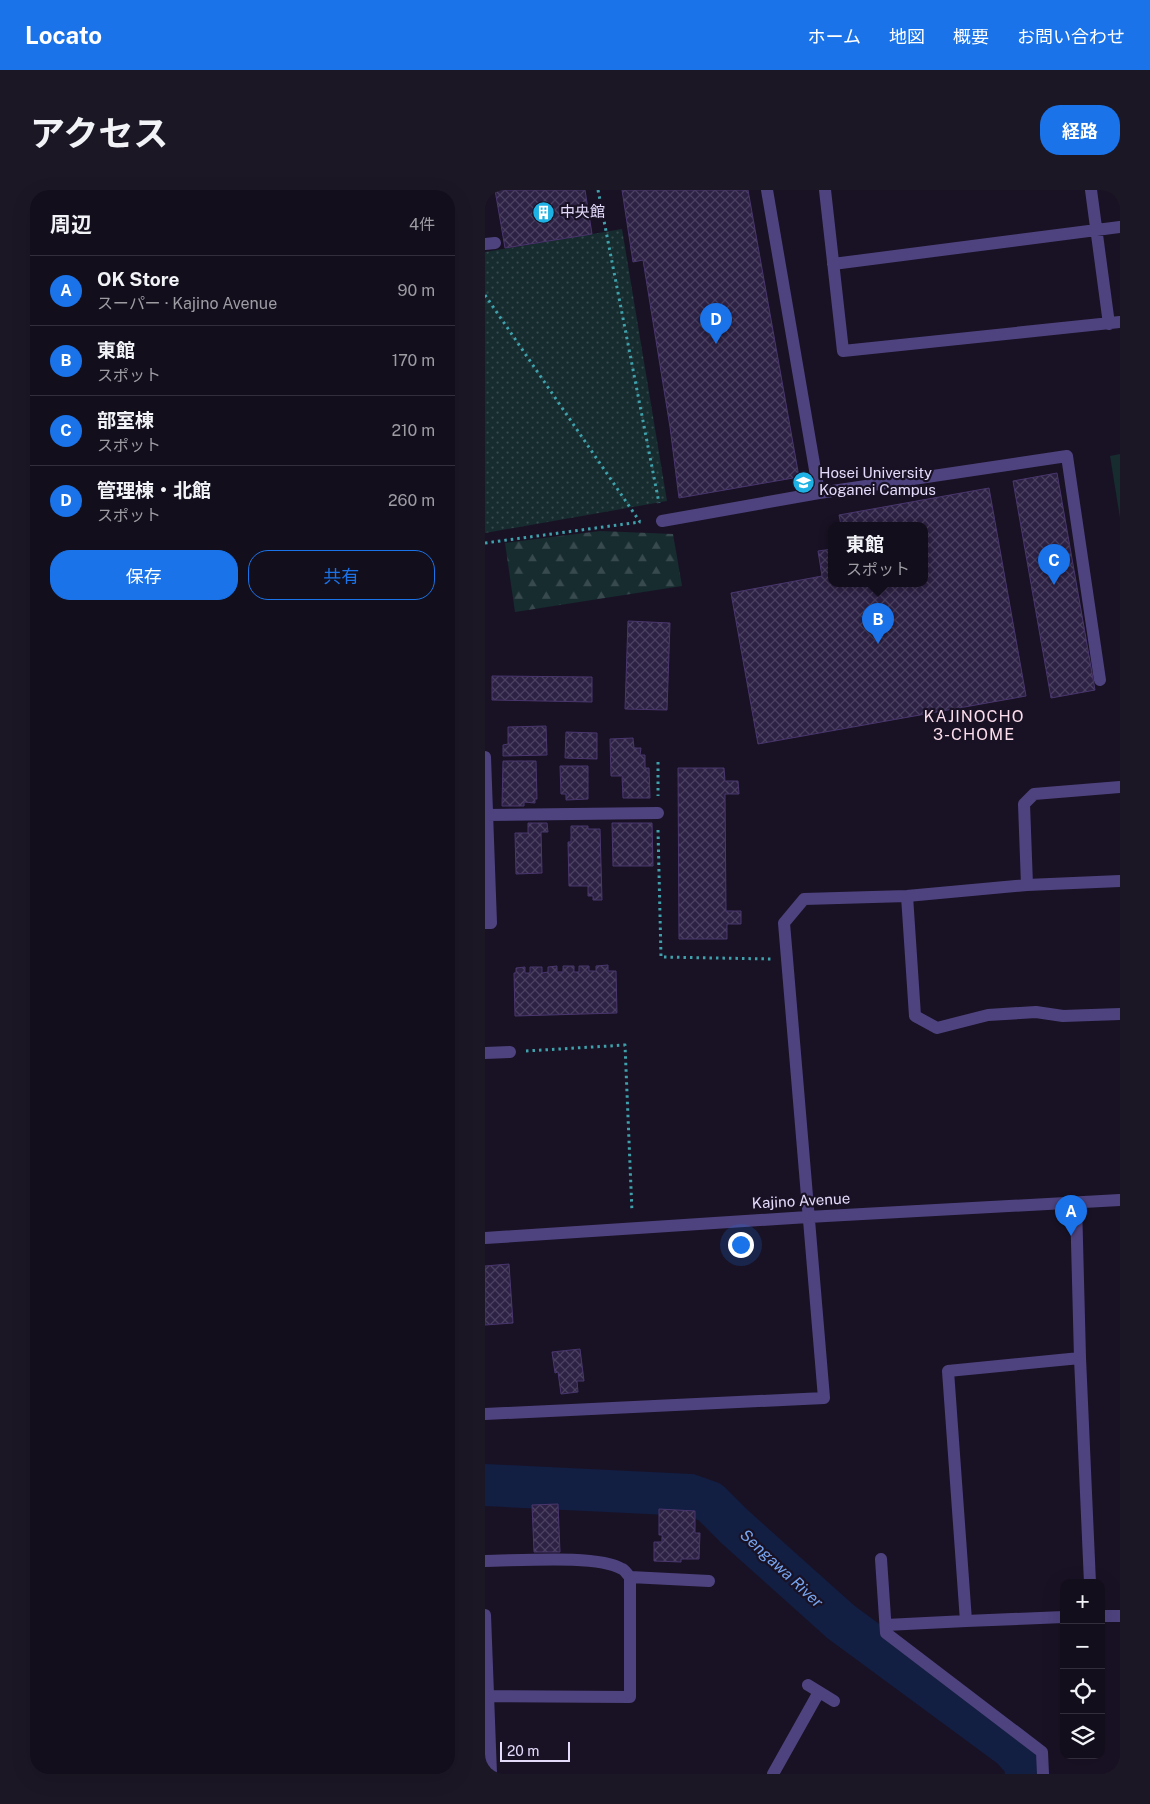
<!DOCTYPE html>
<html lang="ja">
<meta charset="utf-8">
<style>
:root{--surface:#130e1c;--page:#1c1725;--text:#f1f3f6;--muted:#9d9ca3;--line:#322e3b;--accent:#1a73e8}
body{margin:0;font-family:"Public Sans","Noto Sans JP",sans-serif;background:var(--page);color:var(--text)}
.controls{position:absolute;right:15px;bottom:15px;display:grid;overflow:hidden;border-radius:10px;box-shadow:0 5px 20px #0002}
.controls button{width:45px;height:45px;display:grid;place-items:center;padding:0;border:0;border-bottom:1px solid var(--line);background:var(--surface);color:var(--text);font:25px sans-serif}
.scale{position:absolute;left:15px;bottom:12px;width:70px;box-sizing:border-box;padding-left:5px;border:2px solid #e4dbfb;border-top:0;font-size:14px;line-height:18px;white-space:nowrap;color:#e4dbfb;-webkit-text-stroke:4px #191225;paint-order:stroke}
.you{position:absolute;left:255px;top:1054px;width:18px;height:18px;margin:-12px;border:4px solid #fff;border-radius:50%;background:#1a73e8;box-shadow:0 0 0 8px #1a73e833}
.badge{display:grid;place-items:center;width:32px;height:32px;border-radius:50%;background:var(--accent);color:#fff;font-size:16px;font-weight:700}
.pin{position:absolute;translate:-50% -41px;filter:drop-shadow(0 1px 2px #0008)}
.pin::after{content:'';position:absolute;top:26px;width:18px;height:15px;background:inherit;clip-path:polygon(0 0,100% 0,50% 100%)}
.popup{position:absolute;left:343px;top:332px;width:100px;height:65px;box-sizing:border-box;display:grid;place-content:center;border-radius:10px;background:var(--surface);filter:drop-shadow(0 1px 4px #0005);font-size:16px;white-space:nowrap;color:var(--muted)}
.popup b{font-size:19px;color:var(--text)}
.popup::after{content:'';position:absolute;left:50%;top:100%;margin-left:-10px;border:10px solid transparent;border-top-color:var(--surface)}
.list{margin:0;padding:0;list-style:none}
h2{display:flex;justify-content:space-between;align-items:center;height:65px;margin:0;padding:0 20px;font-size:21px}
h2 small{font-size:16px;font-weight:400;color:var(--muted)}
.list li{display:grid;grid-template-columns:32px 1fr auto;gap:15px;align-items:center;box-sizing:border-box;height:70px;padding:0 20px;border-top:1px solid var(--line)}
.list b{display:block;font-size:19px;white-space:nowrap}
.list p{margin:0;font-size:16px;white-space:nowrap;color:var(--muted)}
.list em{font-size:16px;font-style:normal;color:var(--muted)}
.actions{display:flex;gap:10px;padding:15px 20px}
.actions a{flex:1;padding:11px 0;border:1px solid var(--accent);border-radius:20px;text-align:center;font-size:18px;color:var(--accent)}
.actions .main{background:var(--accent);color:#fff}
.icon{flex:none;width:28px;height:28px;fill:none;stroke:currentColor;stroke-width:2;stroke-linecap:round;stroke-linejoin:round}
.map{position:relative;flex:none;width:635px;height:1584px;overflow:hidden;border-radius:20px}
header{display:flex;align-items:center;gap:30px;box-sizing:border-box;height:70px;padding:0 25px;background:var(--accent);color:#fff}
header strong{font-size:24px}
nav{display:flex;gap:28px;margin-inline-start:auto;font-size:18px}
.intro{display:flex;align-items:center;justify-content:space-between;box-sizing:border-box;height:120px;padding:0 30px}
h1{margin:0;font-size:35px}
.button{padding:12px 22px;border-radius:20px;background:var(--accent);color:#fff;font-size:18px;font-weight:700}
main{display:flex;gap:30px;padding:0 30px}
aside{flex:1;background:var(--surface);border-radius:20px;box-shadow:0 5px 20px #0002}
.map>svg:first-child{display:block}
</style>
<header>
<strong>Locato</strong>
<nav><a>ホーム</a><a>地図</a><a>概要</a><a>お問い合わせ</a></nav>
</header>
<div class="intro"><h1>アクセス</h1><a class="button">経路</a></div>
<main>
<aside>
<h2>周辺<small>4件</small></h2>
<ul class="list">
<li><span class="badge">A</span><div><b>OK Store</b><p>スーパー · Kajino Avenue</p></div><em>90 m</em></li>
<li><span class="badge">B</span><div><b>東館</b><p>スポット</p></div><em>170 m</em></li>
<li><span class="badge">C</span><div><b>部室棟</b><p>スポット</p></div><em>210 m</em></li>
<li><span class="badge">D</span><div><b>管理棟・北館</b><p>スポット</p></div><em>260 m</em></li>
</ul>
<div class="actions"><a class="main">保存</a><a>共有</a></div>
</aside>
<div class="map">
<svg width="635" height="1584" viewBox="0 0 635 1584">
<defs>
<pattern id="grass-dots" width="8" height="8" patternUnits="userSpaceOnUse" patternTransform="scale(1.25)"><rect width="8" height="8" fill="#162c2f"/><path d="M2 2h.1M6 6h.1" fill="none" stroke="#384a4e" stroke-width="1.8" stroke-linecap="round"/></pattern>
<pattern id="forest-firs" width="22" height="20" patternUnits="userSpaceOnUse" patternTransform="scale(1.25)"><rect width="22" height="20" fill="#162c2f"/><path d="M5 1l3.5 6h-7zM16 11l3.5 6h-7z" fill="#384a4e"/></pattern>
<pattern id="building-cross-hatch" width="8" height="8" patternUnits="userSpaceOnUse" patternTransform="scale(1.25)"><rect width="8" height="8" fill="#2d2144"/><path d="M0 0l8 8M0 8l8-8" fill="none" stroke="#4b4160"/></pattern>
</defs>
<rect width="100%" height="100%" fill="#191225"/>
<path fill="url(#grass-dots)" d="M137,39L182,311L0,343V62Z"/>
<path fill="url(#forest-firs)" d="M115,341L188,344L197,396L30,422L20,353Z"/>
<path fill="#162c2f" d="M635,264V328L625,266Z"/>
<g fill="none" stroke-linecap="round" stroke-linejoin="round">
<path stroke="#131e43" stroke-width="42" d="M0,1295L205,1305L225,1312L250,1337L356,1432L527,1558L540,1573L541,1584"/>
</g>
<path fill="url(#building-cross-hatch)" stroke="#49366d" d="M10,0H100L107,44L20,58Z
M137,0H263L314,287L194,308L185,237L158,70L148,72Z
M572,283L610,500L566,508L528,291Z
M504,298L541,506L273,554L246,403L337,386L333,361L347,359V393H439V335H356L354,325Z
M143,431L185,433L182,520L140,519Z
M7,486L107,487V512L7,510Z
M61,536L62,565L18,566V555L23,554V537Z
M81,542L112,543V569L80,568Z
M148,548L149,558H156L155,565H160V578H164L165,608H138L137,586H126L125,549Z
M18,571H51L52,609H50V613L39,612V616H17Z
M75,576H103V609L81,610V604H76Z
M193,578H239L240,591H253L254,604H240L241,721H256V734H242V749H194Z
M43,633H62L63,642H56L57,683L31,684L30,643H43Z
M127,633H167L168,676H128Z
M86,636H103V639H115L117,710H108V706H103V696H84L83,652H86Z
M123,775V781H131L132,823L30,826L29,783H31V778L40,777V783H45V777H57V783L63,782V777L72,776V782H78V776H89V782H94V776H104V781H111V776Z
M24,1074L28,1133L0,1135V1076Z
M95,1159L99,1191H92L93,1202L76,1204L73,1182L70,1183L67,1162Z
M73,1314L75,1362H49L47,1315Z
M174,1319L210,1321V1343H215L214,1369H196V1372L169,1371V1352H177V1345H174Z"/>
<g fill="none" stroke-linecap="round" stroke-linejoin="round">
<path stroke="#3fa1ab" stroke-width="3" stroke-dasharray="2.5 4" stroke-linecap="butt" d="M113,0L174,313
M0,105L155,332H159
M0,353L155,332
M173,572V606
M173,640L176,767L286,769
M41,861L140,855L147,1022"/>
<path stroke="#4f437f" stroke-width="12" d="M282,0L334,303
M340,0L358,161L635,132
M606,0L624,134
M0,54L10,53
M348,74L635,37
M177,331L334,303L582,266L615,490
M0,567L6,733H0
M0,625L173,623
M542,695L539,614L549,604L635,597
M422,706L430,826L452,838L503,825L551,822L578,826L635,824
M0,863L25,862
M591,1013L595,1168L605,1393
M0,1048L323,1027L635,1010
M0,1224L339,1208L299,733L319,709L422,706L542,695L635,691
M396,1369L401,1443L557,1562L558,1584
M0,1371C30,1371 113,1364 137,1379C140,1380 142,1384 145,1387V1507L4,1506
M145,1387L224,1391
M0,1425L6,1584
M616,1426H635
M579,1427L481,1431L463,1181L595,1168
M401,1435L481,1431
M323,1495L349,1511
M288,1584L334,1502"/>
</g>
<defs>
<symbol id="building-disc" viewBox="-11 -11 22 22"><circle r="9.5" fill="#1eb1e3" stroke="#191225"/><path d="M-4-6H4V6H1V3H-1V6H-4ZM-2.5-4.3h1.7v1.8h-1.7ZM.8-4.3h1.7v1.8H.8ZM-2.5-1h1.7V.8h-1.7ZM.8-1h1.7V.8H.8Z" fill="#fff"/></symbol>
<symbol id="school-disc" viewBox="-11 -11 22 22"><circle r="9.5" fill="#1eb1e3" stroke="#191225"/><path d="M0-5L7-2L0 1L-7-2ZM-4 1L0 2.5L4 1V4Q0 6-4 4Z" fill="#fff"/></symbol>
</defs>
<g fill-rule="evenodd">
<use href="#building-disc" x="46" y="10" width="25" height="25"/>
<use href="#school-disc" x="306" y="280" width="25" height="25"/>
</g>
<g text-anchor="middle" stroke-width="4.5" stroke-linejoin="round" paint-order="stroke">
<g font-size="15" fill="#e4dbfb" stroke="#191225" text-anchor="start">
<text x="75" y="27">中央館</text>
<text x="334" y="288">Hosei University<tspan x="334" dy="17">Koganei Campus</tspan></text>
</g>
<g font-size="15" fill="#e4dbfb" stroke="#191225">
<text transform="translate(316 1011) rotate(-3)" y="5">Kajino Avenue</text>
</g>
<g font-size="16" letter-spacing="1" fill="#fbddeb" stroke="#191225">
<text x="489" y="532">KAJINOCHO<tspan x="489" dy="18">3-CHOME</tspan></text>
</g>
<g font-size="16" font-style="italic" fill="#76a4ee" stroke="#191225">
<text transform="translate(297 1378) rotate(43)" y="6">Sengawa River</text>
</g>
</g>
</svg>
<div class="controls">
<button>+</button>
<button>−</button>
<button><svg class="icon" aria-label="locate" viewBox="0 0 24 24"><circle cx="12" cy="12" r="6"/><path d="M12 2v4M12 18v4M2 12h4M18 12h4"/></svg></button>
<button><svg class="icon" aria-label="layers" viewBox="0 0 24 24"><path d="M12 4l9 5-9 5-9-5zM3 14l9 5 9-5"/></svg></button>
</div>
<div class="scale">20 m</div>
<div class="you"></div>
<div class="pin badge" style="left:586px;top:1046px">A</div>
<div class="pin badge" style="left:393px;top:454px">B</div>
<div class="popup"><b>東館</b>スポット</div>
<div class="pin badge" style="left:569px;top:395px">C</div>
<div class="pin badge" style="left:231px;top:154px">D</div>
</div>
</main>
